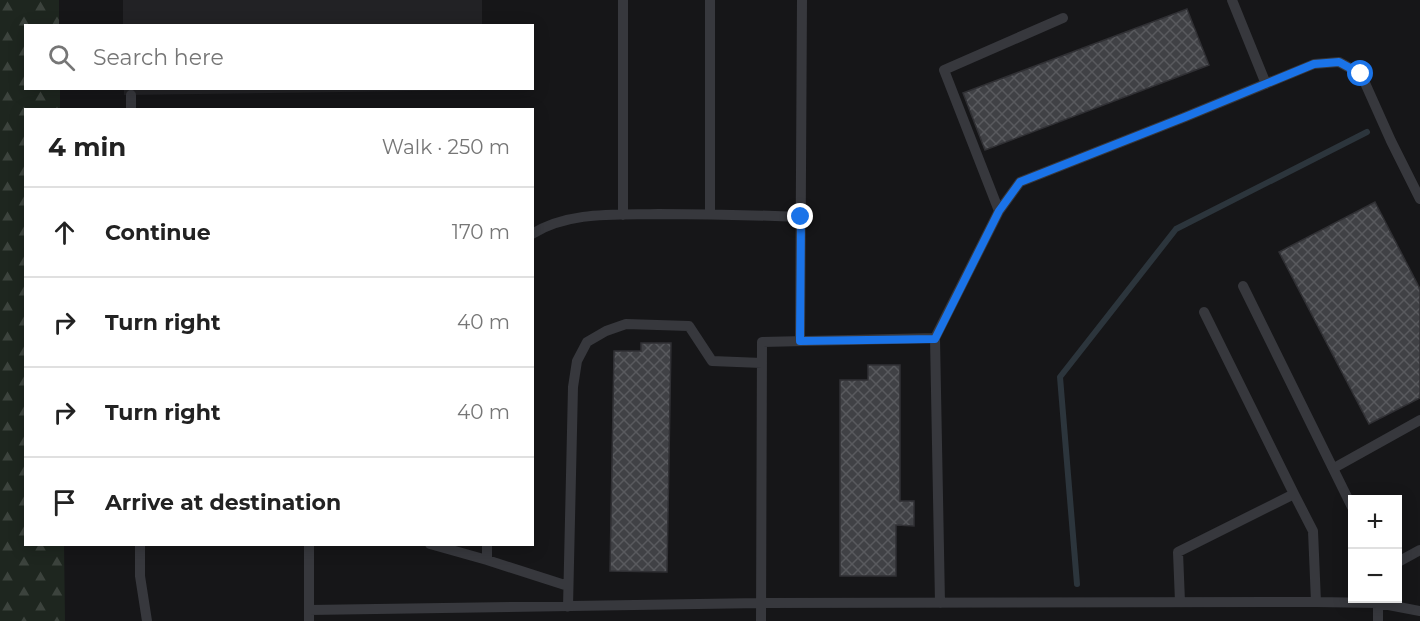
<!DOCTYPE html>
<meta charset="utf-8">
<style>
:root{--surface:#fff;--page:#f2f2f2;--text:#222;--muted:#767676;--line:#e0e0e0}
body{margin:0;font-family:Montserrat,sans-serif;background:var(--page);color:var(--text)}
.controls{position:absolute;right:18px;bottom:18px;display:grid;overflow:hidden;border-radius:0px;box-shadow:0 3px 15px #0003}
.controls button{width:54px;height:54px;display:grid;place-items:center;padding:0;border:0;border-bottom:2px solid var(--line);background:var(--surface);color:var(--text);font:30px sans-serif}
.stop{position:absolute;width:18px;height:18px;margin:-14px;border:4px solid #1a73e8;border-radius:50%;background:#fff}
.stop.end{background:#1a73e8;border-color:#fff;box-shadow:0 2px 6px #0008}
.list{margin:0;padding:0;list-style:none}
h2{display:flex;justify-content:space-between;align-items:center;height:78px;margin:0;padding:0 24px;font-size:26px}
h2 small{font-size:20px;font-weight:400;color:var(--muted)}
.list li{display:grid;grid-template-columns:39px 1fr auto;gap:18px;align-items:center;box-sizing:border-box;height:90px;padding:0 24px;border-top:2px solid var(--line)}
.list b{display:block;font-size:22px;white-space:nowrap}
.list em{font-size:20px;font-style:normal;color:var(--muted)}
.icon{flex:none;width:33px;height:33px;fill:none;stroke:currentColor;stroke-width:2;stroke-linecap:round;stroke-linejoin:round}
.map{position:relative;flex:none;width:1420px;height:621px;overflow:hidden}
.search{position:absolute;background:var(--surface);box-shadow:0 3px 15px #0003;left:24px;top:24px;width:510px;height:66px;display:flex;align-items:center;gap:15px;box-sizing:border-box;padding:0 21px;border-radius:0px;color:var(--muted);font-size:22px}
.panel{position:absolute;background:var(--surface);box-shadow:0 3px 15px #0003;left:24px;top:108px;width:510px;height:438px;border-radius:0px}
.map>svg:first-child{display:block}
</style>
<div class="map">
<svg width="1420" height="621" viewBox="0 0 1420 621">
<defs>
<pattern id="forest-firs" width="22" height="20" patternUnits="userSpaceOnUse" patternTransform="scale(1.5)"><rect width="22" height="20" fill="#1e261f"/><path d="M5 1l3.5 6h-7zM16 11l3.5 6h-7z" fill="#3c433d"/></pattern>
<pattern id="building-cross-hatch" width="8" height="8" patternUnits="userSpaceOnUse" patternTransform="scale(1.5)"><rect width="8" height="8" fill="#404145"/><path d="M0 0l8 8M0 8l8-8" fill="none" stroke="#595a5e"/></pattern>
</defs>
<rect width="100%" height="100%" fill="#161618"/>
<path fill="#222225" d="M123,0H482V25H123Z
M483,88V90L124,95V89Z"/>
<path fill="url(#forest-firs)" d="M0,0H59V25L26,26V88L60,89V109L26,110V544L64,545L65,621H0Z"/>
<g fill="none" stroke-linecap="round" stroke-linejoin="round">
<path stroke="#2c353c" stroke-width="6" d="M1077,584L1060,377L1176,229L1367,132"/>
</g>
<path fill="url(#building-cross-hatch)" stroke="#303034" stroke-width="1.5" d="M1187,9L1209,65L985,150L963,93Z
M1375,202L1420,289V398L1369,424L1279,252Z
M641,343H671L667,572L610,571L614,351H641Z
M868,365H900V501H914V526L896,525V576H840V380H868Z"/>
<g fill="none" stroke-linecap="round" stroke-linejoin="round">
<path stroke="#37383d" stroke-width="10" d="M710,0V214
M1232,0L1266,84
M131,110V95
M999,211L944,70L1063,18
M623,215V0
M532,234C569,211 616,215 658,214C706,214 753,215 801,217
M1243,286L1352,507
M800,341L802,0
M1334,468L1420,420
M1294,494L1313,531L1316,602
M140,544V576L147,621
M309,544V621
M430,544L487,560
M487,544V560L568,586
M1398,562L1420,550
M1378,598V603L1420,611
M1180,602L1178,552L1294,494L1204,312
M940,603L935,338L999,211L1020,182L1185,117L1314,64L1339,62L1361,74L1391,141L1420,199
M568,607L573,387L577,361L587,342L606,331L626,324L689,326L712,361L762,363
M309,610L761,603L1316,602L1378,603V621
M761,621L762,342L935,338"/>
</g>
<g fill="none" stroke-linecap="round" stroke-linejoin="round">
<path stroke="#1a73e8" stroke-width="8" d="M801,217L800,341L935,339L999,211L1020,182L1185,117L1314,64L1339,62L1361,74"/>
</g>
</svg>
<div class="controls">
<button>+</button>
<button>−</button>
</div>
<div class="stop" style="left:1361px;top:74px"></div>
<div class="stop end" style="left:801px;top:217px"></div>
<div class="search"><svg class="icon" aria-label="search" viewBox="0 0 24 24"><circle cx="10" cy="10" r="6"/><path d="M15 15l6 6"/></svg>Search here</div>
<section class="panel">
<h2>4 min<small>Walk · 250 m</small></h2>
<ul class="list">
<li><svg class="icon" aria-label="ahead" viewBox="0 0 24 24"><path d="M12 20V5M6 11l6-6 6 6"/></svg><div><b>Continue</b></div><em>170 m</em></li>
<li><svg class="icon" aria-label="right" viewBox="0 0 24 24"><path d="M7 20v-9h11M14 6l5 5-5 5"/></svg><div><b>Turn right</b></div><em>40 m</em></li>
<li><svg class="icon" aria-label="right" viewBox="0 0 24 24"><path d="M7 20v-9h11M14 6l5 5-5 5"/></svg><div><b>Turn right</b></div><em>40 m</em></li>
<li><svg class="icon" aria-label="arrive" viewBox="0 0 24 24"><path d="M6 21V4h12l-3 4 3 4H6"/></svg><div><b>Arrive at destination</b></div></li>
</ul>
</section>
</div>
